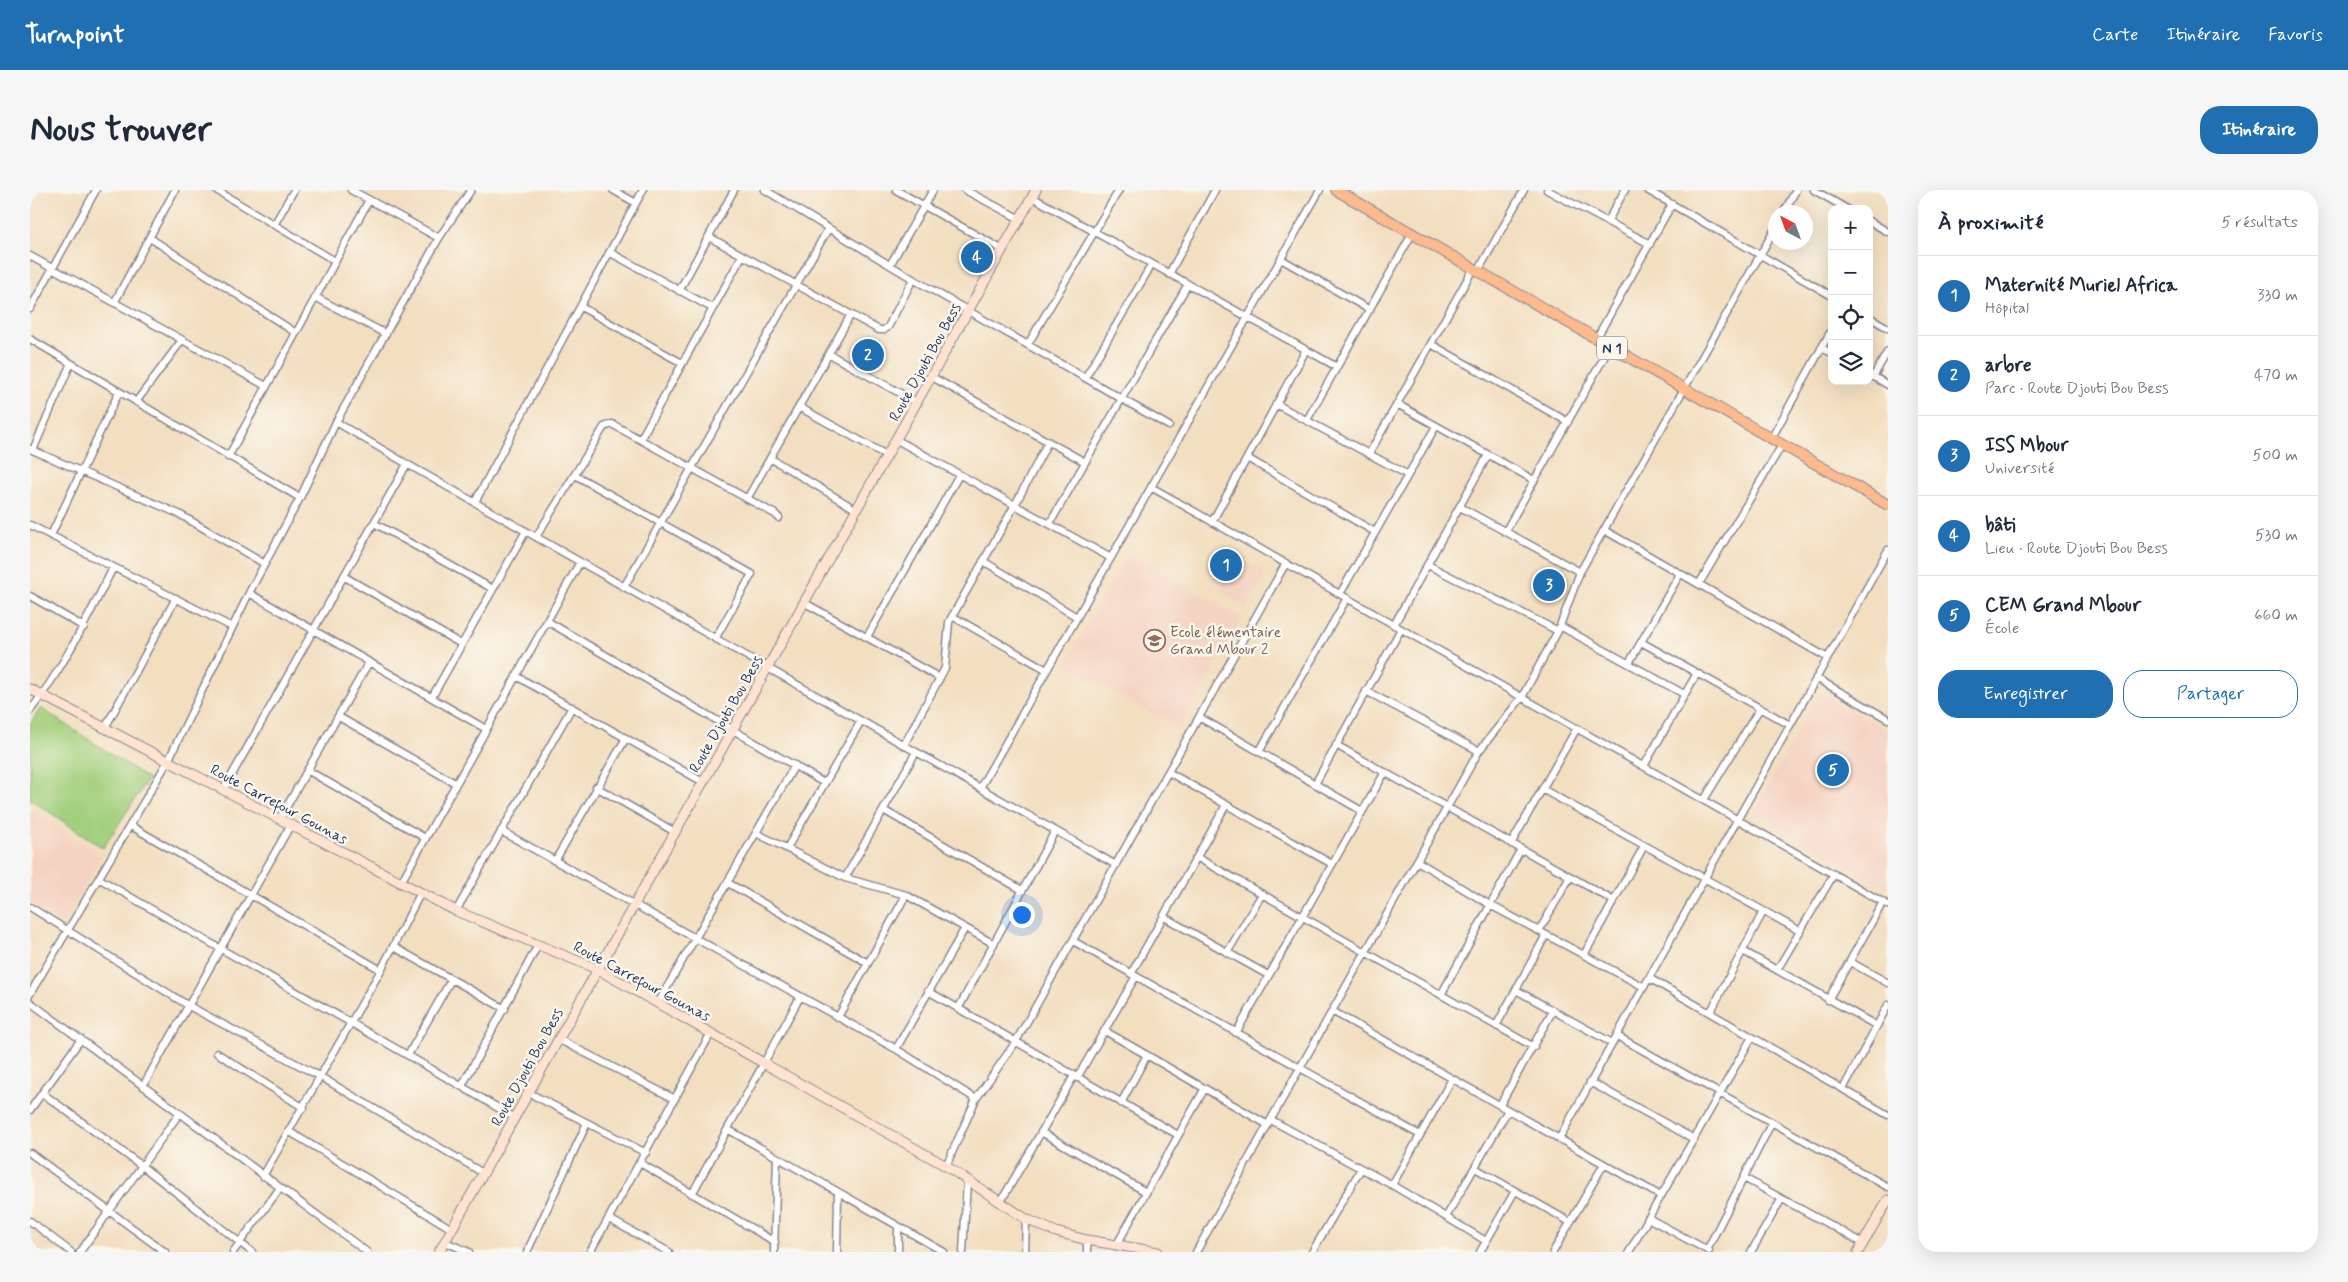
<!DOCTYPE html>
<html lang="fr">
<meta charset="utf-8">
<style>
:root{--surface:#fff;--page:#f6f6f7;--text:#1f2937;--muted:#747a83;--line:#e0e1e3;--accent:#1f6fb2}
body{margin:0;font-family:Mynerve,sans-serif;background:var(--page);color:var(--text)}
.controls{position:absolute;right:15px;top:15px;display:grid;overflow:hidden;border-radius:10px;box-shadow:0 5px 20px #0002}
.controls button{width:45px;height:45px;display:grid;place-items:center;padding:0;border:0;border-bottom:1px solid var(--line);background:var(--surface);color:var(--text);font:25px sans-serif}
.compass{position:absolute;left:1738px;top:15px;width:45px;height:45px;border-radius:50%;background:var(--surface);box-shadow:0 5px 20px #0002;rotate:319deg}
.you{position:absolute;left:991px;top:724px;width:18px;height:18px;margin:-12px;border:4px solid #fff;border-radius:50%;background:#1a73e8;box-shadow:0 0 0 8px #1a73e833}
.badge{display:grid;place-items:center;width:32px;height:32px;border-radius:50%;background:var(--accent);color:#fff;font-size:16px;font-weight:700}
.pin{position:absolute;translate:-50% -50%;border:2px solid #fff;box-shadow:0 1px 5px #0006}
.list{margin:0;padding:0;list-style:none}
h2{display:flex;justify-content:space-between;align-items:center;height:65px;margin:0;padding:0 20px;font-size:21px}
h2 small{font-size:16px;font-weight:400;color:var(--muted)}
.list li{display:grid;grid-template-columns:32px 1fr auto;gap:15px;align-items:center;box-sizing:border-box;height:80px;padding:0 20px;border-top:1px solid var(--line)}
.list b{display:block;font-size:19px;white-space:nowrap}
.list p{margin:0;font-size:16px;white-space:nowrap;color:var(--muted)}
.list em{font-size:16px;font-style:normal;color:var(--muted)}
.actions{display:flex;gap:10px;padding:15px 20px}
.actions a{flex:1;padding:11px 0;border:1px solid var(--accent);border-radius:20px;text-align:center;font-size:18px;color:var(--accent)}
.actions .main{background:var(--accent);color:#fff}
.icon{flex:none;width:28px;height:28px;fill:none;stroke:currentColor;stroke-width:2;stroke-linecap:round;stroke-linejoin:round}
.map{position:relative;flex:none;width:1858px;height:1062px;overflow:hidden;border-radius:20px}
header{display:flex;align-items:center;gap:30px;box-sizing:border-box;height:70px;padding:0 25px;background:var(--accent);color:#fff}
header strong{font-size:24px}
nav{display:flex;gap:28px;margin-inline-start:auto;font-size:18px}
.intro{display:flex;align-items:center;justify-content:space-between;box-sizing:border-box;height:120px;padding:0 30px}
h1{margin:0;font-size:35px}
.button{padding:12px 22px;border-radius:20px;background:var(--accent);color:#fff;font-size:18px;font-weight:700}
main{display:flex;gap:30px;padding:0 30px}
aside{flex:1;background:var(--surface);border-radius:20px;box-shadow:0 5px 20px #0002}
.map>svg:first-child{display:block}
</style>
<header>
<strong>Turnpoint</strong>
<nav><a>Carte</a><a>Itinéraire</a><a>Favoris</a></nav>
</header>
<div class="intro"><h1>Nous trouver</h1><a class="button">Itinéraire</a></div>
<main>
<div class="map">
<svg width="1858" height="1062" viewBox="0 0 1858 1062">
<rect width="100%" height="100%" fill="#fbf7ec"/>
<filter id="ink" filterUnits="userSpaceOnUse"><feTurbulence type="fractalNoise" baseFrequency=".02" numOctaves="2"/><feDisplacementMap in="SourceGraphic" scale="10" xChannelSelector="R" yChannelSelector="G"/><feConvolveMatrix kernelMatrix="1 2 1 2 8 2 1 2 1" color-interpolation-filters="sRGB"/></filter>
<filter id="wash" filterUnits="userSpaceOnUse"><feTurbulence type="fractalNoise" baseFrequency=".0096" numOctaves="4" result="noise"/><feDisplacementMap in="SourceGraphic" scale="20" xChannelSelector="R" yChannelSelector="G"/><feGaussianBlur stdDeviation="1.12" result="paint"/><feColorMatrix in="noise" values="0 0 0 0 0 0 0 0 0 0 0 0 0 0 0 0 0 1.4 0 .05"/><feComposite in="paint" operator="in"/></filter>
<g filter="url(#wash)">
<rect width="100%" height="100%" fill="#f3dec0"/>
<path fill="#f5d3c2" d="M1194,360L1237,383L1217,417L1190,402L1197,389L1182,381Z
M1098,363L1212,428L1149,539L1035,474Z
M1789,502L1858,540V699L1725,621Z
M0,618L72,666L34,734L0,712Z"/>
<path fill="#a2cf7c" stroke="#5e7f6d" d="M11,518L118,589L73,658L0,609V534Z"/>
</g>
<g filter="url(#ink)">
<g fill="none" stroke-linecap="round" stroke-linejoin="round">
<defs>
<path id="minor" d="M186,0L305,71
M321,0L409,48
M583,0L606,13
M735,0L883,89L1139,236
M866,0L973,60
M935,0L990,29
M1517,0L1620,54
M1617,0L1802,106
M1784,0L1817,19
M1002,7L1307,177
M1754,22L1766,0
M1839,31L1858,42
M1577,32L1595,0
M244,35L264,0
M679,47L849,140H854L858,137L883,89
M120,48L266,143
M581,63L682,118
M0,66L236,196
M1251,69L1340,120
M860,75L903,0
M1448,81L1494,0
M1139,84L1185,0
M649,101L704,0
M285,107L356,144
M84,113L145,0
M551,117L652,173
M0,119L66,0
M1839,127L1858,138
M0,149L270,308
M1566,149L1642,14
M998,154L1089,0
M1401,154L1538,232
M1791,158L1802,163
M799,164L888,213
M1839,184L1858,195
M902,187L1055,272
M1843,187L1858,161
M1055,188L1122,74
M106,212L152,150
M1246,214L1378,285
M1367,214L1504,290
M769,217L858,266
M1277,230L1382,44
M306,232L377,274L1086,675
M611,248L712,66
M1741,249L1802,139
M867,250L1081,368
M0,259L149,324L235,374
M3,260L41,173
M1339,264L1443,79
M198,267L339,10
M740,268L827,320
M1217,268L1345,342
M545,285L722,384L685,449
M1121,297L1858,715
M717,309L820,126
M445,312L613,0
M1430,317L1550,382
M1182,332L1276,160
M344,333L463,399
M1020,333L1158,94
M0,335L202,437
M1574,340L1798,468
M1475,342L1580,157
M21,345L89,202
M506,347L574,237L582,234L745,324L749,328
M953,371L1047,427
M1398,375L1528,441
M315,387L431,454
M1669,394L1752,255
M594,397L798,39
M219,403L456,539
M1310,404L1406,236
M0,406L54,437
M775,413L910,488
M922,426L1017,480
M517,431L794,593
M1364,435L1458,265
M1530,436L1654,504
M837,447L929,285
M1611,452L1760,535
M1599,473L1650,384
M486,486L673,592
M1786,488L1858,529
M1336,501L1449,561
M402,507L496,341
M0,521C34,477 58,427 83,378
M309,527L425,593
M1169,527L1332,621
M75,538L146,408
M874,555L915,478L919,432L985,315L1018,252
M1306,555L1584,711
M1229,562L1317,408
M1614,576L1667,483
M277,580L395,648
M1138,582L1302,674
M1285,594L1371,439
M566,597L645,642
M950,598L1290,0
M194,599L377,274
M1512,599L1770,741
M1674,610L1730,518
M855,621L992,700
M249,630L339,472
M101,636L351,780
M471,641L866,859L946,909
M726,643L815,688L876,705L964,754
M1481,654L1547,538
M757,658L831,531
M1168,668L1504,857
M525,671L596,548
M1387,671L1460,715L1614,797
M815,688L886,562
M70,689C207,770 348,846 485,928
M698,693L838,773
M370,694L550,372
M0,717L159,816L291,887L453,983
M426,721L542,517
M1134,727L1238,785
M1509,741L1540,687
M1043,751L1390,945
M364,757L475,819
M1713,761L1847,836
M1197,763L1232,704
M1554,765L1614,656
M1820,772L1858,793
M1747,780L1804,684
M1101,784L1196,615
M1619,788L1858,925
M1486,800L1582,853
M898,801L1148,945
M0,804L138,571L219,403L270,308L306,232L409,48L441,0
M1411,805L1491,659
M1798,810L1853,712
M0,812L337,1062
M628,813L765,575
M928,819L1025,641
M1302,821L1631,1006
M1680,823L1733,722
M808,827L876,705
M1466,836L1516,745
M1075,841L1238,935
M1206,843L1355,582
M1587,846L1858,997
M528,849L645,909
M866,859L935,738
M187,863L274,918
M378,865L421,790
M1047,888L1106,786
M1560,892L1664,949
M113,896L260,636
M432,896L508,755
M1813,899L1858,815
M12,903L112,976L222,1062
M499,903L616,963
M1091,913L1117,865
M1470,915L1523,820
M0,920L51,849
M1241,930L1362,995L1456,1051
M699,940L914,1062
M260,942L422,1039
M1011,942L1116,1002
M1529,949L1858,360
M0,963L135,1062
M610,973L745,1052
M916,976L946,909L985,853L1256,373
M1445,978L1540,1032
M233,986L351,780L390,704
M1714,988L1833,1053
M1362,995L1422,889
M662,1004L770,807
M970,1013L1044,886
M1416,1027L1478,920
M1618,1028L1679,1061
M579,1029L639,1062
M0,1031L41,1062
M415,1052L439,1062
M1086,1056L1175,898
M1677,1060L1742,932
M50,1062L149,924
M203,1062L250,998
M497,1062L557,933
M560,1062L681,843
M744,1062L747,968
M807,1062L808,1003
M868,1062V1038
M933,1062L937,991
M995,1062L996,1029
M1057,1062V1050
M1166,1062L1449,561L1492,507L1528,441L1550,382L1746,37
M1282,1062L1331,979
M1450,1062L1485,1001
M1523,1062L1574,974
M1599,1062L1722,847
M1721,1062L1751,1010"/>
<path id="secondary" d="M0,499L426,721L567,779L916,976L996,1029L1026,1042L1057,1050L1128,1062
M409,1062L1006,0
M1828,1062L1858,1010"/>
<path id="trunk" d="M1306,0L1858,315"/>
</defs>
<use href="#minor" stroke="#87868f" stroke-width="9"/>
<use href="#secondary" stroke="#87868f" stroke-width="11"/>
<use href="#trunk" stroke="#87868f" stroke-width="12"/>
<use href="#minor" stroke="#fff" stroke-width="6"/>
<use href="#secondary" stroke="#fee3d1" stroke-width="9"/>
<use href="#trunk" stroke="#fcba8d" stroke-width="10"/>
</g>
</g>
<defs>
<symbol id="school-ring" viewBox="-11 -11 22 22"><circle r="9.5" fill="#fbf7ec" stroke="#8d6e63" stroke-width="1.5"/><path d="M0-5L7-2L0 1L-7-2ZM-4 1L0 2.5L4 1V4Q0 6-4 4Z" fill="#8d6e63"/></symbol>
</defs>
<g fill-rule="evenodd">
<use href="#school-ring" x="1112" y="438" width="25" height="25"/>
</g>
<g text-anchor="middle" stroke-width="5" stroke-linejoin="round" paint-order="stroke">
<rect fill="#fbf7ec" stroke="#5e6b89" stroke-width="1" x="1567" y="146.5" width="30" height="23" rx="4"/>
<g font-size="14" font-weight="bold" fill="#1b2f5e">
<text x="1582" y="163">N 1</text>
</g>
<g font-size="15" fill="#1b2f5e" stroke="#fbf7ec">
<text transform="translate(895 172) rotate(-61)" y="5">Route Djouti Bou Bess</text>
<text transform="translate(696 524) rotate(-60)" y="5">Route Djouti Bou Bess</text>
<text transform="translate(249 614) rotate(28)" y="5">Route Carrefour Gounas</text>
<text transform="translate(612 791) rotate(28)" y="5">Route Carrefour Gounas</text>
<text transform="translate(497 877) rotate(-61)" y="5">Route Djouti Bou Bess</text>
</g>
<g font-size="15" fill="#785e54" stroke="#fbf7ec" text-anchor="start">
<text x="1140" y="447">Ecole élémentaire<tspan x="1140" dy="17">Grand Mbour 2</tspan></text>
</g>
</g>
</svg>
<div class="controls">
<button>+</button>
<button>−</button>
<button><svg class="icon" aria-label="locate" viewBox="0 0 24 24"><circle cx="12" cy="12" r="6"/><path d="M12 2v4M12 18v4M2 12h4M18 12h4"/></svg></button>
<button><svg class="icon" aria-label="layers" viewBox="0 0 24 24"><path d="M12 4l9 5-9 5-9-5zM3 14l9 5 9-5"/></svg></button>
</div>
<svg class="compass" viewBox="-18 -18 36 36"><path d="M0-13l5 13h-10z" fill="#e53935"/><path d="M0 13l5-13h-10z" fill="#747a83"/></svg>
<div class="you"></div>
<div class="pin badge" style="left:1196px;top:375px">1</div>
<div class="pin badge" style="left:838px;top:165px">2</div>
<div class="pin badge" style="left:1519px;top:395px">3</div>
<div class="pin badge" style="left:947px;top:67px">4</div>
<div class="pin badge" style="left:1803px;top:580px">5</div>
</div>
<aside>
<h2>À proximité<small>5 résultats</small></h2>
<ul class="list">
<li><span class="badge">1</span><div><b>Maternité Muriel Africa</b><p>Hôpital</p></div><em>330 m</em></li>
<li><span class="badge">2</span><div><b>arbre</b><p>Parc · Route Djouti Bou Bess</p></div><em>470 m</em></li>
<li><span class="badge">3</span><div><b>ISS Mbour</b><p>Université</p></div><em>500 m</em></li>
<li><span class="badge">4</span><div><b>bâti</b><p>Lieu · Route Djouti Bou Bess</p></div><em>530 m</em></li>
<li><span class="badge">5</span><div><b>CEM Grand Mbour</b><p>École</p></div><em>660 m</em></li>
</ul>
<div class="actions"><a class="main">Enregistrer</a><a>Partager</a></div>
</aside>
</main>
